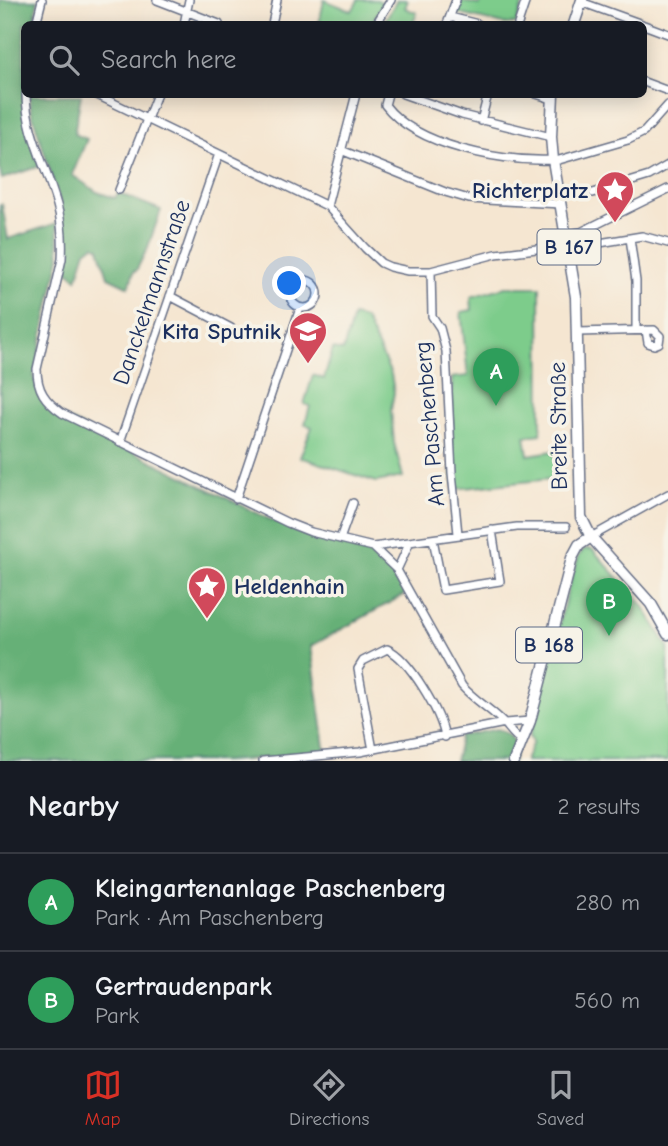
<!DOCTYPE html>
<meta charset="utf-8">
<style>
:root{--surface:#171b24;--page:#20242c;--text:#f1f3f6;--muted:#9ea1a6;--line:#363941;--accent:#d93025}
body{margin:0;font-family:"Comic Neue",sans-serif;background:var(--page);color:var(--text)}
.you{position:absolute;left:290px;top:284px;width:24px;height:24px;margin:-18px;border:5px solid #fff;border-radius:50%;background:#1a73e8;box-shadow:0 0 0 10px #1a73e833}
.badge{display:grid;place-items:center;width:46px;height:46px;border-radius:50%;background:var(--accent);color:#fff;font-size:23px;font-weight:700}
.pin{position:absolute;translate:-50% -58px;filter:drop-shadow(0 2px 4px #0008)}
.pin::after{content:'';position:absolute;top:37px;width:24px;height:21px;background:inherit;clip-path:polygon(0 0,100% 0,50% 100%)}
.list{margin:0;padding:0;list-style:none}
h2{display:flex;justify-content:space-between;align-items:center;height:91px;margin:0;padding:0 28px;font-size:30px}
h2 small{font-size:23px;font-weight:400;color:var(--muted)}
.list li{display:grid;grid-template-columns:46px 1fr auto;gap:21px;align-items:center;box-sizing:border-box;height:98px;padding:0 28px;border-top:2px solid var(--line)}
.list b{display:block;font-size:26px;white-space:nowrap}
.list p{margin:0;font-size:23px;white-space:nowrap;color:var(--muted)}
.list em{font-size:23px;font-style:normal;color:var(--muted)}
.icon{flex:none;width:38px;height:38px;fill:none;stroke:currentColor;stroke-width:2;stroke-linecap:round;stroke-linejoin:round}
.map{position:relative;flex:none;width:668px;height:761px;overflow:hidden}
.search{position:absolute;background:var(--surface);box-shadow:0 4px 18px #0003;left:21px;right:21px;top:21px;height:77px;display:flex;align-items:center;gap:18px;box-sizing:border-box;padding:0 24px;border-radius:10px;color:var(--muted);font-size:26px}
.sheet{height:287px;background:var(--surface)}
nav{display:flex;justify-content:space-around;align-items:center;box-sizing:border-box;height:98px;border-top:2px solid var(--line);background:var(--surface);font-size:19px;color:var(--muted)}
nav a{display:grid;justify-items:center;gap:4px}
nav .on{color:var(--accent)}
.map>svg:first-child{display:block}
</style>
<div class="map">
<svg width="668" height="761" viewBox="0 0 668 761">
<rect width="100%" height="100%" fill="#f7f3e8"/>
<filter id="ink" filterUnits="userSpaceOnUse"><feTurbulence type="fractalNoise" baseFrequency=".0143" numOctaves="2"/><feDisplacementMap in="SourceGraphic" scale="14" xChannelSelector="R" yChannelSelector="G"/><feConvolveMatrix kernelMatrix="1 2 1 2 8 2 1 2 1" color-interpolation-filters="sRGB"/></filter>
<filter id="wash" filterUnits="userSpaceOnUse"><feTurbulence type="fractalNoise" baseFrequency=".00686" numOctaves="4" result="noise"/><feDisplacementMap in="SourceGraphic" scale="28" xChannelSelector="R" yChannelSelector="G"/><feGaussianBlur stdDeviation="1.57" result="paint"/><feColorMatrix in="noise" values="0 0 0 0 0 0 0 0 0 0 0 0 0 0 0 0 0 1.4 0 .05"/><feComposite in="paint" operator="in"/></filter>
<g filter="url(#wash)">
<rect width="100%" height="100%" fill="#f5e6d1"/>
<path fill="#7dcc8b" stroke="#4c7e74" stroke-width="2" d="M324,0L352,11L358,0H377L383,3L371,24H319Z
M397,0H408L405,8L417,13L413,23L417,24H383Z
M482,0H524L516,24H503L456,13L460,1L480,5Z
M505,287H540L541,434L525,436L528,455L554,451L559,478L455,489L452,473V378L468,376L461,312L472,310L471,297Z
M353,316L365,319L391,374L394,392L391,410L394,443L403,477L376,482L300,457L312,427L305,424L310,406L304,404L313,375L324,379L333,349L343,351Z
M584,549H592L642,604L668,647V761H525L533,742L530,736L569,586L579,556Z"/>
<path fill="#66b077" stroke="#40706a" stroke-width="2" d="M0,0H38L34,24H24V115L40,166L2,179L0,170Z
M29,95H81L74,134L87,139L72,175L97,192L115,198L118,193L161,210L148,247L136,271H134L129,287L108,277L99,248L94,245L86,251L77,279L65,268L68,259L61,206L31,110Z
M2,204L8,239L57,223L60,257L34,376C37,395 46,404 61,416L271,520L306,534L372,549L396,573L407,593L311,646L326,754L225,761H0V205Z
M497,729C516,733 517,745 513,761H455L461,736Z"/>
</g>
<g filter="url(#ink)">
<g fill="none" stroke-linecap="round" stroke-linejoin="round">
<defs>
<path id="street" d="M157,0L219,24
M581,2L642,24
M450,17L478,24
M36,24L42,0
M184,24L189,0
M272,24L277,0
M376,24L391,0
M447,24L456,0
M518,24L526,0
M644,25L668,34
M644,82L668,91
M26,94C26,133 47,168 57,205C62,222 63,241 62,259L37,369C37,390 45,401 62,413L288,523L311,532L373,547L397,570L462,686C475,701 493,710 506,725C511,731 515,737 522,741
M95,94L327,206L365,248L381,263L390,267L408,271H431L496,254L569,245
M388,94L385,105C417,147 503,162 553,160
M403,94L462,115L551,137
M536,94L552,99
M481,121L488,94
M341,150L445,192L469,199L561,204
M559,160L628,140L644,132L668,105
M119,190L157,94
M593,193L649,176L668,165
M327,206L356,94
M567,234L581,232L668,189
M630,238L636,281V330
M569,248L642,236L668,243
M431,271L432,316L440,328L446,351L452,473L458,534
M290 294a14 14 0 1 1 28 0a14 14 0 1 1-28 0Z
M170,296L231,328
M578,332L654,330L660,336L659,343L654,345L648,343L646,330
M120,442L219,154
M236,499L300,308
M591,537L668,494
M340,539L353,503
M433,539L443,590L500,581L492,530
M373,547L517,527H566
M397,570L409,544
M373,750L358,669L363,661L387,649C409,658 441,713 445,737
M263,761L360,752L505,723L530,721"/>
<path id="primary" d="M574,24L582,0
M553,94L551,137L553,160L576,297L581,517L591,537L651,604L668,634
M514,761L530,721L572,558L579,545L591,537"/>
</defs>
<use href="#street" stroke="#676f86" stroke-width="10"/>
<use href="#primary" stroke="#676f86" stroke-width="13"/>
<use href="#street" stroke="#fff" stroke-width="7"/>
<use href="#primary" stroke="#fff" stroke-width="10"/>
</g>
</g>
<defs>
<symbol id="sight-pin" viewBox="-11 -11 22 30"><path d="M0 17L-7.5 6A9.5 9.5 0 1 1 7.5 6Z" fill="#d1495b" stroke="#f7f3e8"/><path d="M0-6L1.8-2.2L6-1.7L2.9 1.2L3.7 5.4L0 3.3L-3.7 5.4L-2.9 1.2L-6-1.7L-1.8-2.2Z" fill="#fff"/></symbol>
<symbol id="school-pin" viewBox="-11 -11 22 30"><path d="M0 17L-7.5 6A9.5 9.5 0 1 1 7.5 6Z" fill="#d1495b" stroke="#f7f3e8"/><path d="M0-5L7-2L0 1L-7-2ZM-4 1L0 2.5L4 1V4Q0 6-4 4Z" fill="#fff"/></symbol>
</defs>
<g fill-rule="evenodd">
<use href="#sight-pin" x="593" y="168" width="44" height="60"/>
<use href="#school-pin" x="286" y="309" width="44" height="60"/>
<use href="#sight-pin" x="185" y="564" width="44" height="60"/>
</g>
<g text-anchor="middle" stroke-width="7" stroke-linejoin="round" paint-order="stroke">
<g fill="#f7f3e8" stroke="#5d6a87" stroke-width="2">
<rect x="537.5" y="229.5" width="63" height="35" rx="5"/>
<rect x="516" y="627.5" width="66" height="35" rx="5"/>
</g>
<g font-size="21" font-weight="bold" fill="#1b2f5e">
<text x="569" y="254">B 167</text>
<text x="549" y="652">B 168</text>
</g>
<g font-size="23" font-weight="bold" fill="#1b2f5e" stroke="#f7f3e8" text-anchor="end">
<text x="588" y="198">Richterplatz</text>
<text x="281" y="339">Kita Sputnik</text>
<text x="234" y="594" text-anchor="start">Heldenhain</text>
</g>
<g font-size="23" fill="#1b2f5e" stroke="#f7f3e8">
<text transform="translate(151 292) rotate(-71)" y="8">Danckelmannstraße</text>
<text transform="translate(429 424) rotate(-95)" y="8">Am Paschenberg</text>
<text transform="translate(558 426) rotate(-91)" y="8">Breite Straße</text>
</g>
</g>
</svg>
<div class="you"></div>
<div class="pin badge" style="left:496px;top:406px;background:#2e9e5b">A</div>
<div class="pin badge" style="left:609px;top:636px;background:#2e9e5b">B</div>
<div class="search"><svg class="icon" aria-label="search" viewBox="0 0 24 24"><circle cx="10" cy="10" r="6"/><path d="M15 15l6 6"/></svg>Search here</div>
</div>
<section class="sheet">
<h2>Nearby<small>2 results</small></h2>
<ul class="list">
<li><span class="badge" style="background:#2e9e5b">A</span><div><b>Kleingartenanlage Paschenberg</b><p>Park · Am Paschenberg</p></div><em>280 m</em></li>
<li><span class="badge" style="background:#2e9e5b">B</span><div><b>Gertraudenpark</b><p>Park</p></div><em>560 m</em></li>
</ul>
</section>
<nav>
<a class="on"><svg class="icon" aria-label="map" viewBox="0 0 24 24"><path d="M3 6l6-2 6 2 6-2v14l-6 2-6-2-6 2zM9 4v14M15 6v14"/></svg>Map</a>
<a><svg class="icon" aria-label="directions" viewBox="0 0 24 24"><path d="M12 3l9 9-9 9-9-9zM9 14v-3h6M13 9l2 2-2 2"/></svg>Directions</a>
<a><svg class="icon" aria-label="saved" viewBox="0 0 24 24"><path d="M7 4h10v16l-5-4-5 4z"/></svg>Saved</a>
</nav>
